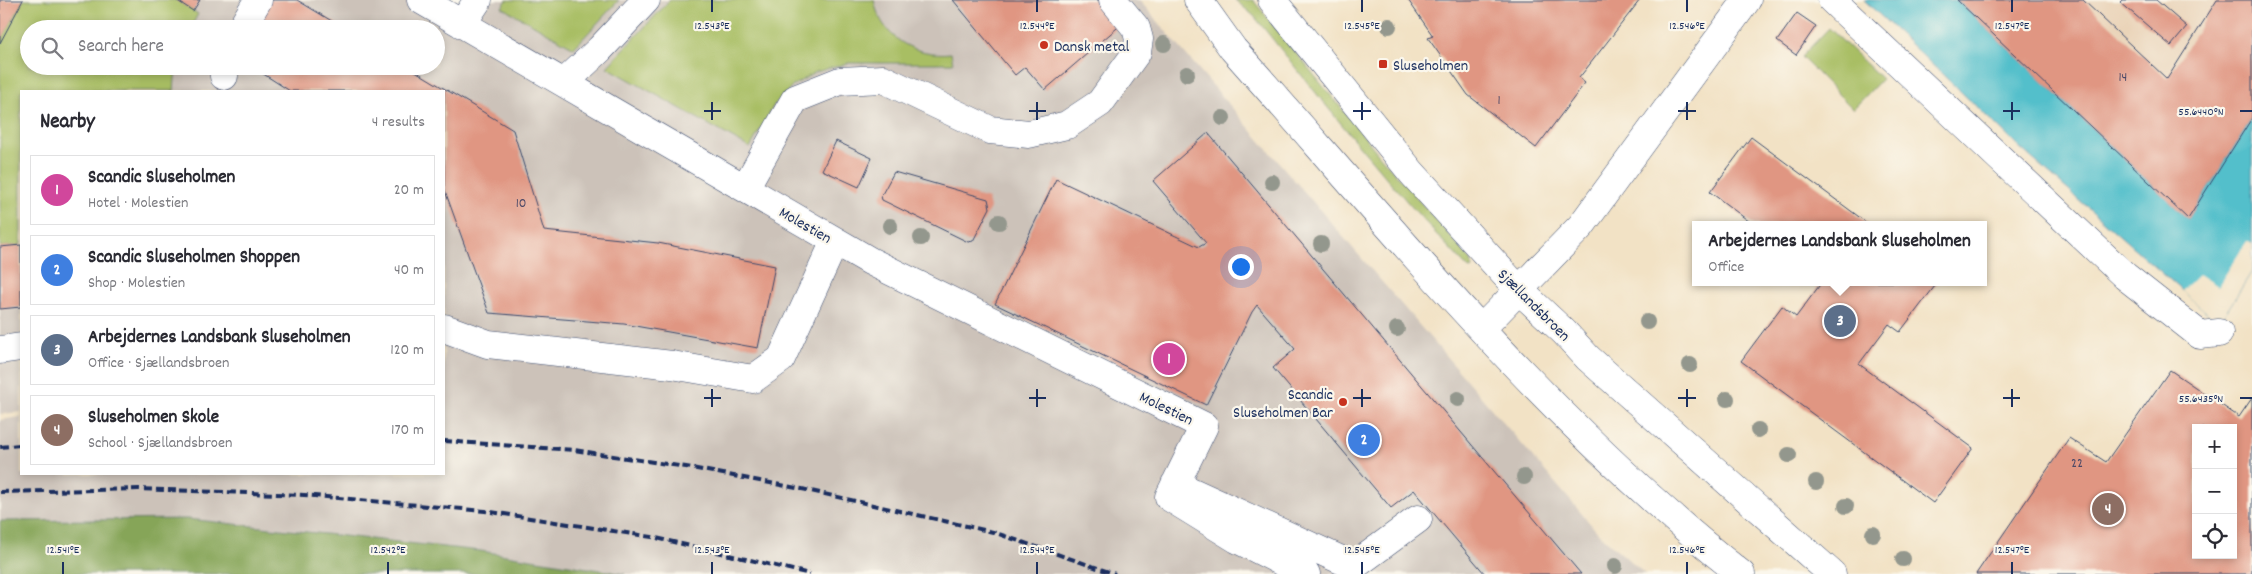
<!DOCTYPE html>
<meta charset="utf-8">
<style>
:root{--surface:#fff;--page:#f7f7f7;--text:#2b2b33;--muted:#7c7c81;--line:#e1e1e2;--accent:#0b8043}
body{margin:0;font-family:Dekko,sans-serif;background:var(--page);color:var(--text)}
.controls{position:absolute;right:15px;bottom:15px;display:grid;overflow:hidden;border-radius:0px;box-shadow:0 2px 8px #0003}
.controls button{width:45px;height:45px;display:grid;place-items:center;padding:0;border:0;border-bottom:1px solid var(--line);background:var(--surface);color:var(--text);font:25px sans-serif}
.you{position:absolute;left:1240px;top:266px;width:18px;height:18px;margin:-12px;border:4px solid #fff;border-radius:50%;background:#1a73e8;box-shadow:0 0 0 8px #1a73e833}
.badge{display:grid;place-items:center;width:32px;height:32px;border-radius:50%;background:var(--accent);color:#fff;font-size:16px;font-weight:700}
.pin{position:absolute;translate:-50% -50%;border:2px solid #fff;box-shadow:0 1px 5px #0006}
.popup{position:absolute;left:1692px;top:221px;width:295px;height:65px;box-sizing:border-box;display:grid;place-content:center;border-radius:0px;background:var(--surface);filter:drop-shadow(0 1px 4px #0005);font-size:16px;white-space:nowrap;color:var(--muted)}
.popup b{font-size:19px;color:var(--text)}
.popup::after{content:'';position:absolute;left:50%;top:100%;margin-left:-10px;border:10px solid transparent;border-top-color:var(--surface)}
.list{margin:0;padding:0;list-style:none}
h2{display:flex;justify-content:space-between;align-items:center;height:65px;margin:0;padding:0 20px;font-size:21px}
h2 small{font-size:16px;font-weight:400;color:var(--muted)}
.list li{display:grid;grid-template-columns:32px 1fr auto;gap:15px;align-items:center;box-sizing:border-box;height:70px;margin:0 10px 10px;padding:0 10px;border:1px solid var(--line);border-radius:0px}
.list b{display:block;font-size:19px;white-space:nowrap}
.list p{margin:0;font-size:16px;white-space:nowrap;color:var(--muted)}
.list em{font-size:16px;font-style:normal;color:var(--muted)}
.icon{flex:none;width:28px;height:28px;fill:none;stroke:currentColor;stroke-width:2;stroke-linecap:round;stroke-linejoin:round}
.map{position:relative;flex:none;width:2252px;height:574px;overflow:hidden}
.search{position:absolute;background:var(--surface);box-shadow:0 2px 8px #0003;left:20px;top:20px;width:425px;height:55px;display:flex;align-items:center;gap:12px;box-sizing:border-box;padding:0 18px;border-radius:28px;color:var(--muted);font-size:19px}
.panel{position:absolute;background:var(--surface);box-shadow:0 2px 8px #0003;left:20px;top:90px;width:425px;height:385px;border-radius:0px}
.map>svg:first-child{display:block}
</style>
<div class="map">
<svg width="2252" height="574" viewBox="0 0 2252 574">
<rect width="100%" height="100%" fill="#fbf7ec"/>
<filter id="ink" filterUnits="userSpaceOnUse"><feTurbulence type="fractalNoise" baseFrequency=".02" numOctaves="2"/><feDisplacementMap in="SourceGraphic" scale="10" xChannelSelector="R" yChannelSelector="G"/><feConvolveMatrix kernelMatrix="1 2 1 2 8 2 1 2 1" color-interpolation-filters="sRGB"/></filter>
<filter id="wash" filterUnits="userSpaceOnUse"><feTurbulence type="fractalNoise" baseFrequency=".0096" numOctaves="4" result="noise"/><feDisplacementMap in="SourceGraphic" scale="20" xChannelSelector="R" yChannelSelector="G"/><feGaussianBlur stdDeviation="1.12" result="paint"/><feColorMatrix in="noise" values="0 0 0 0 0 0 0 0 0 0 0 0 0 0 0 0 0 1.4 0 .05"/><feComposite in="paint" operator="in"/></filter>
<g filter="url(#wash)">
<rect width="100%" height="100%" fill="#f2e2c5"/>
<path fill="#ead4b9" d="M2083,0H2217L2167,79Z"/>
<path fill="#ccc2b9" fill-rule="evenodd" d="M0,0H1139L1600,535L1645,574H625L481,551L188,519L0,521V420L21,417V474H444V91H21V412L0,414ZM29,29H436V66H29Z"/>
<path fill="#a8be63" stroke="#627660" d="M23,0H176L198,14L190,29H29V66H176L174,91H21V245L0,247V43Z
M507,0H619L574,48L502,7Z
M670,0H874C881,38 915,57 951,53L953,63H849L816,72L794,85L774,105L750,148L607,67Z
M1235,0H1253L1381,157L1471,260L1473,268L1470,269L1468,268C1391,188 1323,102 1254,16Z
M1829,28L1882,79L1853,109L1801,57Z"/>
<path fill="#86a559" stroke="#506a5c" d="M188,519L481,551L625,574H0V521Z"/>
<path fill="#52bfcb" stroke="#367794" d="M1864,0H1957L2188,219L2252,118V271L2219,323L2018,146Z"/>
<path fill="#f2e2c5" d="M2247,241L2252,244V271L2219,323L2182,291L2199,274L2218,286Z"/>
<g id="blocks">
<path fill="#e09682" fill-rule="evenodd" d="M0,0H23L0,43Z
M176,0H200L193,11Z
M269,0H297L345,29H250Z
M953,0H1104L1124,22L1045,90L1025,67L1015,75Z
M1408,0H1640L1579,78L1585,83L1536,148L1468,95L1428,38L1433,36Z
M1957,0H2083L2167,79L2217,0H2252V118L2188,219Z
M2122,0H2156L2187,27L2171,46L2120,2Z
M1797,13L1816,26L1796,55L1777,41Z
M251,66H407L513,130L544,231L658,243L775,266L758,348L624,324L489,313L444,188V91H290Z
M1208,133L1581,574H1485L1414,490L1391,508L1273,368L1295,349L1257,305L1252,312L1206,405L995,304L1056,179L1199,247L1206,243L1153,181Z
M1751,137L1870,225H1754L1710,192Z
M836,141L872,158L859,187L822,170Z
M894,172L988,199L990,208L973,241L968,242L882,200L881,196Z
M21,245V307L0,309V247Z
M1822,282H1938L1900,332L1889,324L1859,364L1973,448L1933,503L1741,361L1782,306L1796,317Z
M2170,370L2239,417L2252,398V574H1976L2069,438L2106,462ZM2196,428H2233V555H2196Z"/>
</g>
</g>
<g filter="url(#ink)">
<use href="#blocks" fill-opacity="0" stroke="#3b4a6d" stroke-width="1"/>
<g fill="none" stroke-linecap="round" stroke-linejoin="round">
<defs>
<path id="minor" d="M421,0L870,261L1204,426L1169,497L1237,539L1306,574
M1198,0L1233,49C1394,230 1550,424 1741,574
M1272,0L1412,173L1519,290L1564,332L1588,358L1832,574
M1832,0L2125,276L2200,335L2219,333
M462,24L478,0
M241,29L258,0
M223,66L224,76
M564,83L600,49L646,0
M745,188L795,99L840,81L883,79L990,130L1029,134L1067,125L1100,103L1137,52L1139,39L1136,28L1113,0
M444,328L488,344L672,365L753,379L781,359L835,241
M1482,328L1581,226L1747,0
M0,350L21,347
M1175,484L1354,566L1418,519"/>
</defs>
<use href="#minor" stroke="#3b4a6d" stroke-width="29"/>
<use href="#minor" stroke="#fff" stroke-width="28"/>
<path stroke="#1b2f5e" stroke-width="4" stroke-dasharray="8 4" stroke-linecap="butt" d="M444,441L574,450L686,467L802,489L993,532L1115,574
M0,447L21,445
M0,492L138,489L304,495L485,511L652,537L810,574"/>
</g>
<g fill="#93978d">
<circle cx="1389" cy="26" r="8"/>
<circle cx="1164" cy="44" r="8"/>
<circle cx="1187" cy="74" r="8"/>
<circle cx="1223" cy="118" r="8"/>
<circle cx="1272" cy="182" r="8"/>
<circle cx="999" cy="222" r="8"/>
<circle cx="890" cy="226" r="8"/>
<circle cx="921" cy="238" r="8"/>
<circle cx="1321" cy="244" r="8"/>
<circle cx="1647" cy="322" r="8"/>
<circle cx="1397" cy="329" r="8"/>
<circle cx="1690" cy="365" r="8"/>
<circle cx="1458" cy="399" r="8"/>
<circle cx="1727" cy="399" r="8"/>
<circle cx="1758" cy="430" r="8"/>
<circle cx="1789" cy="455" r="8"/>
<circle cx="1524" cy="477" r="8"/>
<circle cx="1816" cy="482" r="8"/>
<circle cx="1846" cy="506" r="8"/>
<circle cx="1873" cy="534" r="8"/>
<circle cx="1903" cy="559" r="8"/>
<circle cx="1615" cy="566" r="8"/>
</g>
</g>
<path fill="none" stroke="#1b2f5e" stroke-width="2" d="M712,0V12M1037,0V12M1362,0V12M1687,0V12M2012,0V12M712,102V120M1037,102V120M1362,102V120M1687,102V120M2012,102V120M704,111H721M1029,111H1046M1353,111H1371M1678,111H1696M2003,111H2020M2240,111H2252M712,389V407M1037,389V407M1362,389V407M1687,389V407M2012,389V407M704,398H721M1029,398H1046M1353,398H1371M1678,398H1696M2003,398H2020M2240,398H2252M63,562V574M388,562V574M712,562V574M1037,562V574M1362,562V574M1687,562V574M2012,562V574"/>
<g fill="#c8321e" stroke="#fbf7ec" stroke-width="2">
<circle cx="1044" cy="45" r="5"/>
<rect x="1378" y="59" width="10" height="10" rx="2.5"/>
<circle cx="1343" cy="402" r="5"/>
</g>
<g text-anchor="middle" stroke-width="4.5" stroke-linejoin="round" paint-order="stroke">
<g font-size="14" fill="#4c4967">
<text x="2123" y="81">14</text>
<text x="1499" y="104">1</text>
<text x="521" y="207">10</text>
<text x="2077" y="467">22</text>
</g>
<g font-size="16" fill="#1b2f5e" stroke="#fbf7ec" text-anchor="start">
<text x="1054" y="51">Dansk metal</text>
<text x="1393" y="70">Sluseholmen</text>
<text x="1333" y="399" text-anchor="end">Scandic<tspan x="1333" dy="18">Sluseholmen Bar</tspan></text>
</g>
<g font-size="16" fill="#1b2f5e" stroke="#fbf7ec">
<text transform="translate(806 224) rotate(30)" y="6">Molestien</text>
<text transform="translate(1535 304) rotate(45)" y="6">Sjællandsbroen</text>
<text transform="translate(1167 407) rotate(26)" y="6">Molestien</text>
</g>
</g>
<g font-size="12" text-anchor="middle" fill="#1b2f5e" stroke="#fbf7ec" stroke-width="4.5" stroke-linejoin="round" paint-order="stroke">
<text x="712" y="29">12.543°E</text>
<text x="1037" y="29">12.544°E</text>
<text x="1362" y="29">12.545°E</text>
<text x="1687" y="29">12.546°E</text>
<text x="2012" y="29">12.547°E</text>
<text x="2201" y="115">55.6440°N</text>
<text x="2201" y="402">55.6435°N</text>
<text x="63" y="553">12.541°E</text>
<text x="388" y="553">12.542°E</text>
<text x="712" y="553">12.543°E</text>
<text x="1037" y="553">12.544°E</text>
<text x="1362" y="553">12.545°E</text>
<text x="1687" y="553">12.546°E</text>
<text x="2012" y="553">12.547°E</text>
</g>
</svg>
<div class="controls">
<button>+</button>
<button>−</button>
<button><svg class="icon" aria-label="locate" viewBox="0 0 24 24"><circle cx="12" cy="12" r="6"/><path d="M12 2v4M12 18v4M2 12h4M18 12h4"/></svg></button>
</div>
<div class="you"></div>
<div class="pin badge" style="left:1169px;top:359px;background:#d1479c">1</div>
<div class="pin badge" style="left:1364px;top:440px;background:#3f7fe0">2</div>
<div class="pin badge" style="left:1840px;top:321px;background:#5c6f8a">3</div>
<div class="popup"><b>Arbejdernes Landsbank Sluseholmen</b>Office</div>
<div class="pin badge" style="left:2108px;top:509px;background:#8d6e63">4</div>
<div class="search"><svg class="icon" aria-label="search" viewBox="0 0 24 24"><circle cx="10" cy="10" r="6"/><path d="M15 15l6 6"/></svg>Search here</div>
<section class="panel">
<h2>Nearby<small>4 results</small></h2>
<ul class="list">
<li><span class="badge" style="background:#d1479c">1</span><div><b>Scandic Sluseholmen</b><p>Hotel · Molestien</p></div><em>20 m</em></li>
<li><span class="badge" style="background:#3f7fe0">2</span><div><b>Scandic Sluseholmen Shoppen</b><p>Shop · Molestien</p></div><em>40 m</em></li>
<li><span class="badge" style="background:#5c6f8a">3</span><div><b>Arbejdernes Landsbank Sluseholmen</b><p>Office · Sjællandsbroen</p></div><em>120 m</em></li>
<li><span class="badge" style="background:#8d6e63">4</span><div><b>Sluseholmen Skole</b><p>School · Sjællandsbroen</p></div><em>170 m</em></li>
</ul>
</section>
</div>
